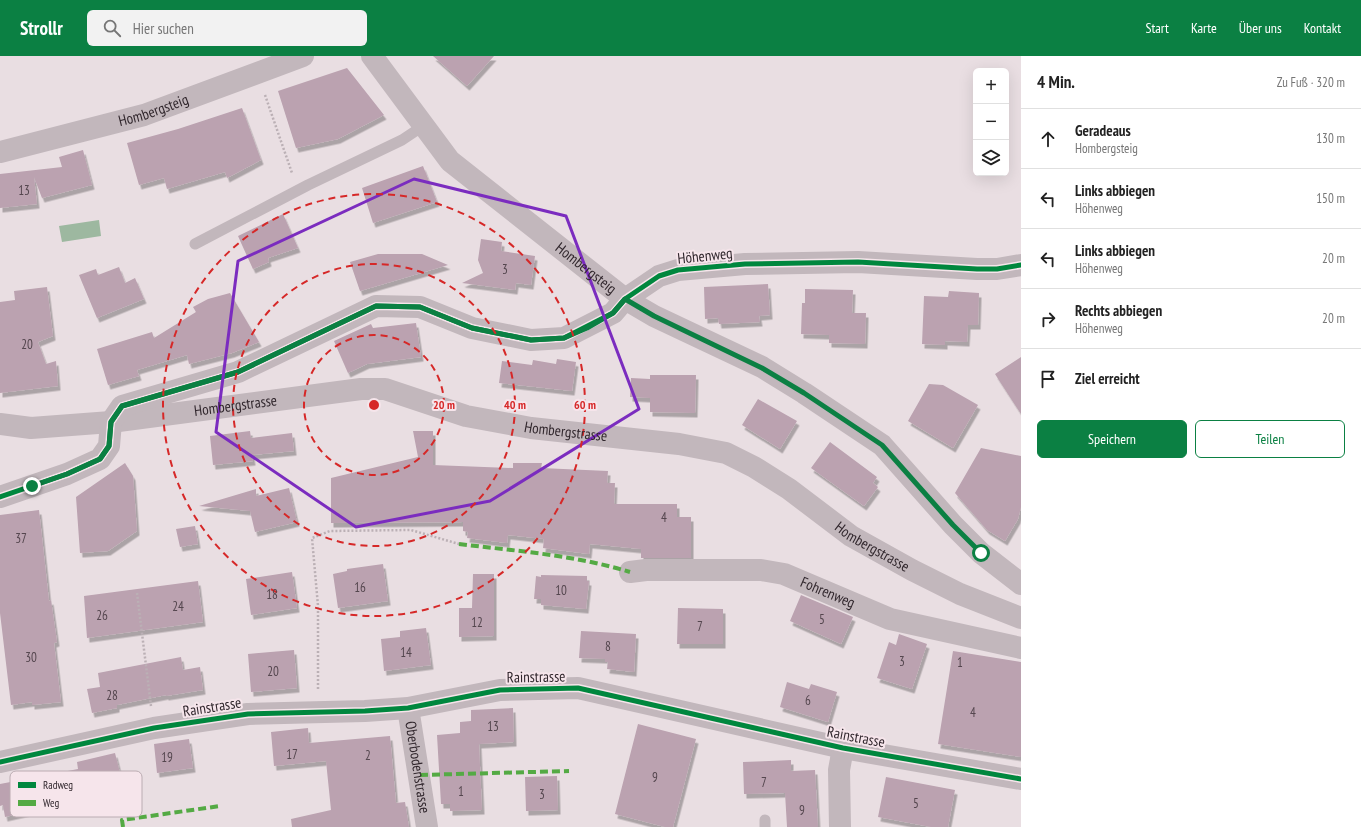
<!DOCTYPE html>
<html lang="de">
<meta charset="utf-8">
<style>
:root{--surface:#fff;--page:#f2f2f2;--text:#222;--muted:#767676;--line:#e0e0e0;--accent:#0b8043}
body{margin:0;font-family:"PT Sans Narrow",sans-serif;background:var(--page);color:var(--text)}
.controls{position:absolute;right:12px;top:12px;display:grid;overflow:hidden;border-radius:6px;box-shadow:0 4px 16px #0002}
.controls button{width:36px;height:36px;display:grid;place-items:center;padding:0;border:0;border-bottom:1px solid var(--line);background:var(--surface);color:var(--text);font:20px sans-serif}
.stop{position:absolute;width:12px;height:12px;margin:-9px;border:3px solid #0b8043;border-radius:50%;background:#fff}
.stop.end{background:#0b8043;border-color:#fff;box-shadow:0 1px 4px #0008}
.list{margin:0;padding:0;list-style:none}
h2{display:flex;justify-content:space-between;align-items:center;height:52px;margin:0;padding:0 16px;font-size:17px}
h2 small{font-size:13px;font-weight:400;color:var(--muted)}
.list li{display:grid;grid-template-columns:26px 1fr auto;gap:12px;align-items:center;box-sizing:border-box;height:60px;padding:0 16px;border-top:1px solid var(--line)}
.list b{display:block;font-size:15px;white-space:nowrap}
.list p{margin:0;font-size:13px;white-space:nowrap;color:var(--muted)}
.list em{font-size:13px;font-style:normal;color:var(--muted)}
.actions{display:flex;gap:8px;padding:12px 16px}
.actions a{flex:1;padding:9px 0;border:1px solid var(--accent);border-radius:6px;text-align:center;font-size:14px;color:var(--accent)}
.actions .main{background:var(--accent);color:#fff}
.icon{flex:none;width:22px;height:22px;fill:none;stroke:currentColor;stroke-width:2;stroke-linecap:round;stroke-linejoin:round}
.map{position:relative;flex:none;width:1021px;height:771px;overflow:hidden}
header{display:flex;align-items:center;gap:24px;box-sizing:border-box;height:56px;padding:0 20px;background:var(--accent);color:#fff}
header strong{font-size:19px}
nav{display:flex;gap:22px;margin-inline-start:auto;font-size:14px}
.search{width:280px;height:36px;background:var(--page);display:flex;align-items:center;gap:10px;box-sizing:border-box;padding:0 14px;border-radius:6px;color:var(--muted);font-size:15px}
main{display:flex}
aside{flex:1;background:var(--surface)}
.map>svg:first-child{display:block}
</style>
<header>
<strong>Strollr</strong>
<div class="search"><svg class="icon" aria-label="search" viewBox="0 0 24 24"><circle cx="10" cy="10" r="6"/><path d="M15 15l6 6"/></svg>Hier suchen</div>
<nav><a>Start</a><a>Karte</a><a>Über uns</a><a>Kontakt</a></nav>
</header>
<main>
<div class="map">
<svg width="1021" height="771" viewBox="0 0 1021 771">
<defs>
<filter id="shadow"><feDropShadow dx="2.5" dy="4.5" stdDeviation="0" flood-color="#0004"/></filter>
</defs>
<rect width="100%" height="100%" fill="#e9dee2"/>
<path fill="#9db8a0" d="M99,164L101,180L62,186L59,170Z"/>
<path fill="#bba2b0" filter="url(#shadow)" d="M433,0H494L467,30Z
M347,12L384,59L338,83L296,92L278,35Z
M242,52L261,104L227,122L225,116L167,133L164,122L139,129L127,87L178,73Z
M83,94L92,129L42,142L34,121L37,148L0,152V118L62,111L59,101Z
M423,110L437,146L373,167L362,132Z
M283,158L298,192L268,202L269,206L253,213L238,180Z
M481,183L502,186L501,195L535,200L531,229L516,227L515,234L462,227L483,217L478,204Z
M378,198H422L448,209L360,235L350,206Z
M119,211L125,227L135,222L144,243L97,262L79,219L96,213L98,219Z
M768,228L770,259L759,260L760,266L719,268L718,262L705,263L704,231Z
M47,231L53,280L38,286L46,308L56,305L58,330L0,337V246L15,244L14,235Z
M805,233L853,234L852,257H866L865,288L829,287V279L801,278L802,247H805Z
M949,235L979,237L978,269H968L967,286L945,285V289L922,288L924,240L948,241Z
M230,237L259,286L232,297L189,308L187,299L137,314L139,320L108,329L97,293L152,276L154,282L196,256L193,251L208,243Z
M416,267L421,301L367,308L348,317L334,285L371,268L373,272Z
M1021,301V358L995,318Z
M557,303L576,306L572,335L499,327L502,305L532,309L533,304L556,308Z
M650,319H696L695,357L650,356V342L630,341L631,322L650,323Z
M929,328L943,329L978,349L953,392L908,365Z
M758,343L797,365L780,393L742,369Z
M250,375L251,382L292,377L294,395L252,399L253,405L213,409L210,380Z
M413,375H433V409L513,412V407H542L541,412L608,415L607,427H615L614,448H677V461H691V502H641V493L590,488L589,498L543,492L544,483L508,479L507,487L467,482L468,476L463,475V466L331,467V422L418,401Z
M830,386L877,421L873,427L878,431L864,450L811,412Z
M981,392L1021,400V451L1018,463L1005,485L987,474L955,437Z
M125,407L133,420L137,475L108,495L80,497L76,441Z
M289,432L297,466L255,476L250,455L199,450L256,433V440Z
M39,454L49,545L51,544L57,586L54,587L61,646L32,649V646L11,649L0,557V459Z
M195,470L198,488L180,491L176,473Z
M383,508L388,545L338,552L333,518L347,515V513Z
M292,516L297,552L251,559L246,523Z
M473,518H494V580L459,581V552H472Z
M541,519L587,520V525H589L586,553L541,549V543H534L536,520L541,521Z
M198,525L203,566L87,582L84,540Z
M801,539L853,561L841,588L790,565Z
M678,552L723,553V588H677Z
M426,572L431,609L384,615L381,583L400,581V575Z
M581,575L636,578L634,616L607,613L608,606H605V603L579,602Z
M899,578L927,588L912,633L877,622L889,586L896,589Z
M294,594L297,632L251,636L248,598Z
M953,595L1021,606V701L938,688Z
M181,601L183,614L200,611L203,634L166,640V639L117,649V652L92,657L87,633L100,631L98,617Z
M787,626L809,633L811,628L837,636L828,666L780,651Z
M513,652L514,686L479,688L482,754L450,755V748H441L437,679L460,677V666L471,665V654Z
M638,668L696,683L673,771H665L615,758Z
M308,672L309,687L390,680L396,747L405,746L409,771H292L291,763L331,754L326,705L274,710L271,676Z
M189,683L193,712L157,717L154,688Z
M115,697L122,725L34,742L36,754L5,761L3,749L0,750V728L78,713L77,706Z
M791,704V715L815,714L818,771H787L785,737L744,738L743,706Z
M557,720L558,754L526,755L525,721Z
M886,721L955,734L948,771H931L878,761Z"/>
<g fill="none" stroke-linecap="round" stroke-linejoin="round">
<path stroke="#bbb0b5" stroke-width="2.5" stroke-dasharray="2 2" stroke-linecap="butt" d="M265,39L292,117
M137,537L151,650
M318,633V550L312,482L330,475L411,474L459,488"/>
<path stroke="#c2b7bc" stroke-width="11" d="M195,188L308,129L402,84L423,70
M765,764V771"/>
<g stroke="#c2b7bc" stroke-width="22">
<path id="s1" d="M372,0L450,105L625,243L654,260L762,311L804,337L882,389L953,469L981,497L1021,528"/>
<path id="s2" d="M0,96L144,59L303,0"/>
<path id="s3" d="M0,368L31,372L111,366L361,333H385L466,360L531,372L679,388L726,397L754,411L789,433L851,480L912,514L960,538L1021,562"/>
<path d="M0,441L67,418L100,403L109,390L111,366L122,350L238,316L376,250L420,251L472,272L531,284L564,282L613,257L625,243L659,220L678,214L745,208L858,206L977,213H997L1021,209"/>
<path id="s4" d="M630,516L646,514H761L784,518L890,563L1021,592"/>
<path id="s5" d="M408,652L427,771"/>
<path d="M0,706L154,672L248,658L365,655L408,652L500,634L578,632L843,692L1021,723"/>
<path d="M840,771L839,714L843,692"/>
</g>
<path stroke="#54aa44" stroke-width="4" stroke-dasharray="8 4" stroke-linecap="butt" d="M459,488C516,495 575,499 630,516
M420,719L569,715
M123,771L122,764L220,750"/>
<defs>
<path id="cycleway" d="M0,441L67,418L100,403L109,390L111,366L122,350L238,316L376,250L420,251L472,272L531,284L564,282L613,257L625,243L659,220L678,214L745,208L858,206L977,213H997L1021,209
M0,706L154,672L248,658L365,655L408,652L500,634L578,632L843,692L1021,723"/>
</defs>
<use href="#cycleway" stroke="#f6e5eb" stroke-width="8"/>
<use href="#cycleway" stroke="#00873e" stroke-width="5"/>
</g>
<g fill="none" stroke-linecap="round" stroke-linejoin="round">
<path stroke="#0b8043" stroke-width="5" d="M32,430L67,418L100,403L109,390L111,366L122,350L238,316L376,250L420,251L472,272L531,284L564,282L587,272L613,257L625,243L654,260L762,312L804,337L882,389L953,469L981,497"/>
</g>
<path fill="none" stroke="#7b2cbf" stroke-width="3" stroke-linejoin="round" d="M414,123L566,160L639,353L490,445L356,471L216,376L238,205Z"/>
<g fill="none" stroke="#d62828" stroke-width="2" stroke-dasharray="7 5">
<circle cx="374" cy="349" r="70"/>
<circle cx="374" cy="349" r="141"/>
<circle cx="374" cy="349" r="211"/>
</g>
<g text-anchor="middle" stroke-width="4" stroke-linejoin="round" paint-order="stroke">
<g font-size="13" fill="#54464e">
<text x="24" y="139">13</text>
<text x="505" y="218">3</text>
<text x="27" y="293">20</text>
<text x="664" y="466">4</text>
<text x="21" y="487">37</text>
<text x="360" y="536">16</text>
<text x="561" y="539">10</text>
<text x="272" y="543">18</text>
<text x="178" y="555">24</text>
<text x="102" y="564">26</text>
<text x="822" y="568">5</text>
<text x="477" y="571">12</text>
<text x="700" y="575">7</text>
<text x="608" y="595">8</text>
<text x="406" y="601">14</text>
<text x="31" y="606">30</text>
<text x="902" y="610">3</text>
<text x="960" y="611">1</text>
<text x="273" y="620">20</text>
<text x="112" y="644">28</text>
<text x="808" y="649">6</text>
<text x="973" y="661">4</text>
<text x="493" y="675">13</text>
<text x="292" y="703">17</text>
<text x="368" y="704">2</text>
<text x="167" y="706">19</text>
<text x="655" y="726">9</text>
<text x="764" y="731">7</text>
<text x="461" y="740">1</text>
<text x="542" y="743">3</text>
<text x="916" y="752">5</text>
<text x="802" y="759">9</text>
</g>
<g font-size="15" fill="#31272d" stroke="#f6e5eb">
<text dy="5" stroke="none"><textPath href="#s2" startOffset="159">Hombergsteig</textPath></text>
<text transform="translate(705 200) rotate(-6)" y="5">Höhenweg</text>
<text dy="5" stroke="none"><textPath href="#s1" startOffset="304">Hombergsteig</textPath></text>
<text dy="5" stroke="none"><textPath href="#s3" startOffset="237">Hombergstrasse</textPath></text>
<text dy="5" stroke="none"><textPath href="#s3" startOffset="574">Hombergstrasse</textPath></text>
<text dy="5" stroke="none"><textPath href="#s3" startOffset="910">Hombergstrasse</textPath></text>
<text dy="5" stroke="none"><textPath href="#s4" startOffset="202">Fohrenweg</textPath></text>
<text transform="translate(536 621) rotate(-1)" y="5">Rainstrasse</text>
<text transform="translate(212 651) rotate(-9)" y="5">Rainstrasse</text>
<text transform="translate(856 681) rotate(11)" y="5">Rainstrasse</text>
<text dy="5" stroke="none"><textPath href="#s5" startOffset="60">Oberbodenstrasse</textPath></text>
</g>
</g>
<rect x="10" y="715" width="132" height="46" rx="6" fill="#f6e5eb" stroke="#bbacb2" stroke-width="1"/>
<rect x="18" y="726" width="18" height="6" fill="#00873e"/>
<rect x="18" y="744" width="18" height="6" fill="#54aa44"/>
<g font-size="11" fill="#31272d">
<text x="43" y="733">Radweg</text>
<text x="43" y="751">Weg</text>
</g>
<circle cx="374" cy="349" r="6" fill="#d62828" stroke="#f6e5eb" stroke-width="2"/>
<g font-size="12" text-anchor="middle" font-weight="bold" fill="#d62828" stroke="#f6e5eb" stroke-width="4" stroke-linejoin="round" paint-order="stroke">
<text x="444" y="353">20 m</text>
<text x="515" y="353">40 m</text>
<text x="585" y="353">60 m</text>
</g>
</svg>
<div class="controls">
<button>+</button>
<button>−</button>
<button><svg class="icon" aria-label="layers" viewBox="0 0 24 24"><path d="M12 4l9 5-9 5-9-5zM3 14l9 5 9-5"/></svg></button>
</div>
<div class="stop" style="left:981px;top:497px"></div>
<div class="stop end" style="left:32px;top:430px"></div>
</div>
<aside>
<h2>4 Min.<small>Zu Fuß · 320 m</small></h2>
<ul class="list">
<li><svg class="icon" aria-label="ahead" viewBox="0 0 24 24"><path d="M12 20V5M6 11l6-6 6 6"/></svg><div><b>Geradeaus</b><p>Hombergsteig</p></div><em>130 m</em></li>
<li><svg class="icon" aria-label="left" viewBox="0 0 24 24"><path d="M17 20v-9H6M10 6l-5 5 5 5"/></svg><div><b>Links abbiegen</b><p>Höhenweg</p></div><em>150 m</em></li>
<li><svg class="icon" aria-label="left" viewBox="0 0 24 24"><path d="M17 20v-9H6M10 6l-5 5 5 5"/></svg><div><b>Links abbiegen</b><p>Höhenweg</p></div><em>20 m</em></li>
<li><svg class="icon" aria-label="right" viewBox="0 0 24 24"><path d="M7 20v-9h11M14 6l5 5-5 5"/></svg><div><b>Rechts abbiegen</b><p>Höhenweg</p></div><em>20 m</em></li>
<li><svg class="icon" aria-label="arrive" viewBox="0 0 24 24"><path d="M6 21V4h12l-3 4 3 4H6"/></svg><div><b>Ziel erreicht</b></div></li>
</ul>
<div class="actions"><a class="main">Speichern</a><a>Teilen</a></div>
</aside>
</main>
